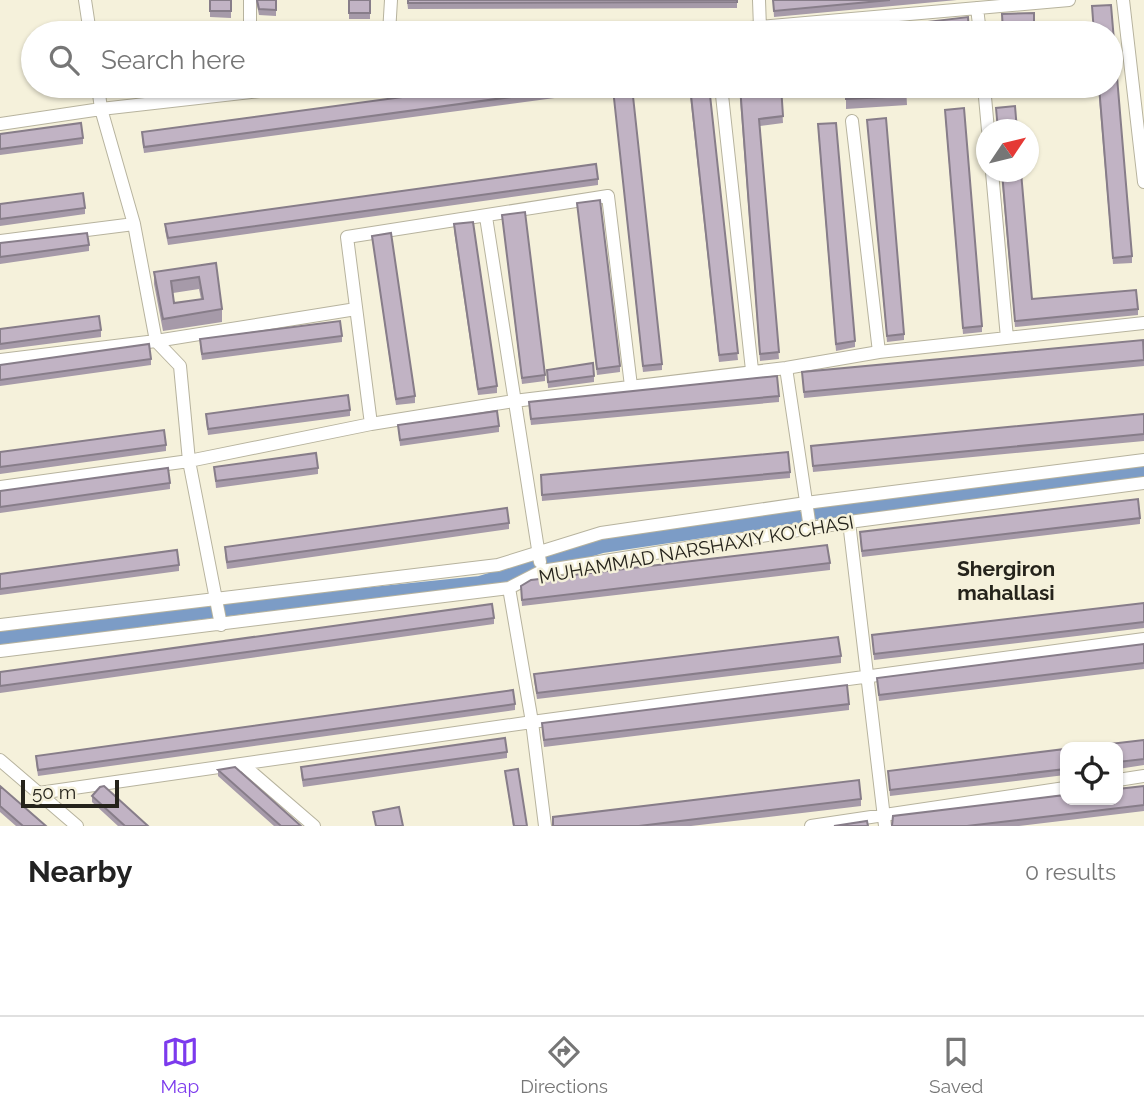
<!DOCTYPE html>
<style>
:root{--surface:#fff;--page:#f6f6f6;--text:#222;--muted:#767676;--line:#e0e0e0;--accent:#7c3aed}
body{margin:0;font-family:Raleway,sans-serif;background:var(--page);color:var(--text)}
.controls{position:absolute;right:21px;bottom:21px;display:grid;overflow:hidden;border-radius:14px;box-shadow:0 2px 5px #0004}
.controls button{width:63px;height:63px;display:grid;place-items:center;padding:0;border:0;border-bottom:2px solid var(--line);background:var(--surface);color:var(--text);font:35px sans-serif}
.compass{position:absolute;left:976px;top:119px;width:63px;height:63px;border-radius:50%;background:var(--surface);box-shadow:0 2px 5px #0004;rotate:55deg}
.scale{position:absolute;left:21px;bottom:18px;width:98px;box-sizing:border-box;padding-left:7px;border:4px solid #25231b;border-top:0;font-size:19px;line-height:24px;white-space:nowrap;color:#25231b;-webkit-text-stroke:5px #f5f1db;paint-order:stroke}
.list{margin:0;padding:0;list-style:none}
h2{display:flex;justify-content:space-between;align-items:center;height:91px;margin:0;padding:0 28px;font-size:30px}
h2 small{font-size:23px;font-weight:400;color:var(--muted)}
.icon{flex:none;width:38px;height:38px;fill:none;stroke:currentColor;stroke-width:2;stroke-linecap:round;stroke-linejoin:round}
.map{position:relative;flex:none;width:1144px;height:826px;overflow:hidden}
.search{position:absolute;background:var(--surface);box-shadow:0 2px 5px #0004;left:21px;right:21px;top:21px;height:77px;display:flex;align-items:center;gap:18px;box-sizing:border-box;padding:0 24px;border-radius:38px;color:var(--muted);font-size:26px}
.sheet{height:189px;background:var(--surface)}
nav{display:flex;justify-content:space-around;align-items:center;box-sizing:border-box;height:98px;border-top:2px solid var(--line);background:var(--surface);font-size:19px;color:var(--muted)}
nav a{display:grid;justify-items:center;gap:4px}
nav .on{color:var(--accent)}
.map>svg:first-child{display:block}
</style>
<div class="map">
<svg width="1144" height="826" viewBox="0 0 1144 826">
<rect width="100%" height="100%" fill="#f5f1db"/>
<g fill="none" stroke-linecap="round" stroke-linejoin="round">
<path stroke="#7c9cc6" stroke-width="14" d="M819,513L1144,471
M0,638L244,607L480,583L602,546L796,517"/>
<defs>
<path id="street" d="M85,0L90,33
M250,0V33
M759,0L760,28
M1123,0L1144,182
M977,8L980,33
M391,31H715L1069,0
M389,33L391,0
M98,86L101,109L134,224L156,341L180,366L189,461L221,625
M721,86L752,370
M984,86L988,130
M852,121L879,352
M0,124L101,109L304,86
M992,172L1007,338
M486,217L540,562
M0,241L134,224
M0,360L156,341L356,309
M786,368L810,528
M371,424L347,237L608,196L631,386
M0,487L189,461L371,424L514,401L786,368L879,352L1144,323
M849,522L885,826
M509,588L532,722L545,826
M0,625L498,565L601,533L806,503L1144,460
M0,651L509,588L542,571L849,522L1144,483
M0,760L77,826
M242,764L314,826
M1118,780L1144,776
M39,793L532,722L1144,639
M811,826L1065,788"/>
</defs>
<use href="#street" stroke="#b7b39e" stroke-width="14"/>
<use href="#street" stroke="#fff" stroke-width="12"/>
</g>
<path fill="#a69aa9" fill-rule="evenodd" d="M210,0H231V18L210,17Z
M256,0H276V16L259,15Z
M349,0H370V19H349Z
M407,0H737V8L408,9Z
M773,0H957L774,17Z
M1111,5L1132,256V263L1113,264L1098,86H1111V33H1094L1092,13V6Z
M689,86H709L738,360L719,362Z
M739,86L755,88L781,86L783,123L760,126L779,359L760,361Z
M846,86H906L907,105L846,109Z
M577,88V95L144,153L142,138V132Z
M613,89L662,364V370L643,372Z
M945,116L982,326V332L963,334Z
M867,120L904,334V340L887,342Z
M818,131L855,341V347L836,351Z
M0,134L83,138V144L0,155Z
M1001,172H1021L1032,299L1138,309V315L1015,327Z
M598,179V185L168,245L165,230V224Z
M577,203L620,366V372L597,375Z
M0,204L85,208V214L0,226Z
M502,215L545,375V381L522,384Z
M454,224L497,386V393L478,395L454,231Z
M372,236L415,396V403L396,405Z
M0,243L89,245V251L0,264Z
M216,263L222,309V322L163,331L154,284V272ZM199,289L201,299L174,303L173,293Z
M0,329L101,330V337L0,350Z
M342,336V342L202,360L200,346V339Z
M1144,354V366L804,398L802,372Z
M151,359V365L0,386V365Z
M547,370L594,376V382L548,388Z
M779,396V402L531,425L529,408V402Z
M350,410V416L208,435L206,420V414Z
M1144,414V441L813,472L811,446Z
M398,425L499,426V432L400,446Z
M166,445V451L0,474V452Z
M214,467L318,468V474L216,488Z
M790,472V478L542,501L541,481V475Z
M170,483V489L0,513V491Z
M1140,518V524L862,557L860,539V532Z
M509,523V529L227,569L225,554V547Z
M830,563V570L522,606L521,592V586Z
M179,565V571L0,595V574Z
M1144,603V628L874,660L872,635Z
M494,618V624L0,693V672Z
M1144,644V669L879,701L877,678Z
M841,656V663L537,699L534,680V674Z
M515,704V710L38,776L36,762V756Z
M849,704V710L544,747L542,730V723Z
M1144,740V765L1118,769V747Z
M1065,749V775L890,796L888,771Z
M507,752V758L303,787L301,773V767Z
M218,770L301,826H274L218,776Z
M505,771L527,826H513Z
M0,786L46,826H16L0,812Z
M1144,786V811L1019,826H892Z
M92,796L148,826H118L92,802Z
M861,799V806L691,826H553Z"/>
<path fill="#c1b3c4" stroke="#877d89" stroke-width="2" fill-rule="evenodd" d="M210,0H231V11H210Z
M257,0H276V10L259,9Z
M349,0H370V13H349Z
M408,0H737V2L408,3Z
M773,0H890L774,11Z
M1111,5L1132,256L1113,258L1099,86H1111V33H1094L1092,6Z
M1034,13V33H1003L1002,14Z
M968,17L969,33H911L910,24Z
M484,86H577V88L144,147L142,132Z
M690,86H709L738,353L719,355Z
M740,86H755V88L781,86L783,116L759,119L779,352L760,354Z
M846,86H906L907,96L846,99Z
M632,87L662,364L643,366L613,89Z
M1015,106L1017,130H998L996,108Z
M964,108L982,326L963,328L945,110Z
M886,118L904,334L887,336L867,120Z
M81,123L83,138L0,149V134Z
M836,123L855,341L836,344L818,124Z
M596,164L598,179L168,238L165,224Z
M1002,172H1021L1032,299L1136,290L1138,309L1015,321Z
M83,193L85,208L0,219V204Z
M600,200L620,366L597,369L577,203Z
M525,212L545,375L522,378L502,215Z
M473,222L497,386L478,389L454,224Z
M87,233L89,245L0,257V243Z
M391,233L415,396L396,399L372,236Z
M216,263L222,309L163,319L154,272ZM199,277L203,299L174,303L171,281Z
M99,316L101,330L0,344V329Z
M340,321L342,336L202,354L200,339Z
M1143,340L1144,360L804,392L802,372Z
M149,344L151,359L0,380V365Z
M593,363L594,376L548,382L547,370Z
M777,376L779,396L531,419L529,402Z
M348,395L350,410L208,429L206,414Z
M497,411L499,426L400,440L398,425Z
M1144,414V434L813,466L811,446Z
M164,430L166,445L0,467V452Z
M788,452L790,472L542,495L541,475Z
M316,453L318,468L216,481L214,467Z
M168,468L170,483L0,507V491Z
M1138,499L1140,518L862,551L860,532Z
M507,508L509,523L227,562L225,547Z
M827,545L830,563L522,600L521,586L531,580Z
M177,550L179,565L0,589V574Z
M1144,603V622L874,654L872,635Z
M492,604L494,618L0,686V672Z
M838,637L841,656L537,693L534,674Z
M1144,644V663L879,695L877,678Z
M847,685L849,704L544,740L542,723Z
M513,690L515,704L38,770L36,756Z
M505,738L507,752L303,780L301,767Z
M1144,740V759L1118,762V747H1084Z
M1065,749V769L890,790L888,771Z
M235,767L301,826H281L218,770Z
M518,769L527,826H514L505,771Z
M859,780L861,799L639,826H553V817Z
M0,786L46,826H23L0,806Z
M104,786L148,826H125L92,796L100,787Z
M1144,786V805L967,826H892L893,816L1065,795V800H1118V789Z
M399,807L403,826H376L373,812Z
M867,821L868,826H834Z"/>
<g text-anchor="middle" stroke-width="5" stroke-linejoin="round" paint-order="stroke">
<g font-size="19" fill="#25231b" stroke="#f5f1db">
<text transform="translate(696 549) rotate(-10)" y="7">MUHAMMAD NARSHAXIY KO'CHASI</text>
</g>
<g font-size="21" font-weight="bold" fill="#25231b" stroke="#f5f1db">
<text x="1006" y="576">Shergiron<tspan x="1006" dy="24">mahallasi</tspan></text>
</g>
</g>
</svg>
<div class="controls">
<button><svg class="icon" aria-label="locate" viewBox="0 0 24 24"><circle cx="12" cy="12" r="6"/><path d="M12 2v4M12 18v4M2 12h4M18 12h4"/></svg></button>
</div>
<svg class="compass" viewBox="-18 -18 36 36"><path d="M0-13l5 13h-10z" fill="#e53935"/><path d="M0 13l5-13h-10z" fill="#767676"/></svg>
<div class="scale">50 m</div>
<div class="search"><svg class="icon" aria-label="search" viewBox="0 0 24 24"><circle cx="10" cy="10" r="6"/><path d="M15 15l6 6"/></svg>Search here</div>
</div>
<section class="sheet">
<h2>Nearby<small>0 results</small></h2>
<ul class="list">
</ul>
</section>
<nav>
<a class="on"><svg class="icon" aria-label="map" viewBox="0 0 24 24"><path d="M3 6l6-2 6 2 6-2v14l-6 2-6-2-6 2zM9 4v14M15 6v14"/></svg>Map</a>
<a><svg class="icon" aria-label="directions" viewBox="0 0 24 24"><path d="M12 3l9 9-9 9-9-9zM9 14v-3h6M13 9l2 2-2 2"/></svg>Directions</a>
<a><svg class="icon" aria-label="saved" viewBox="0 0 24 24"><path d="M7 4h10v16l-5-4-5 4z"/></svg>Saved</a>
</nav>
